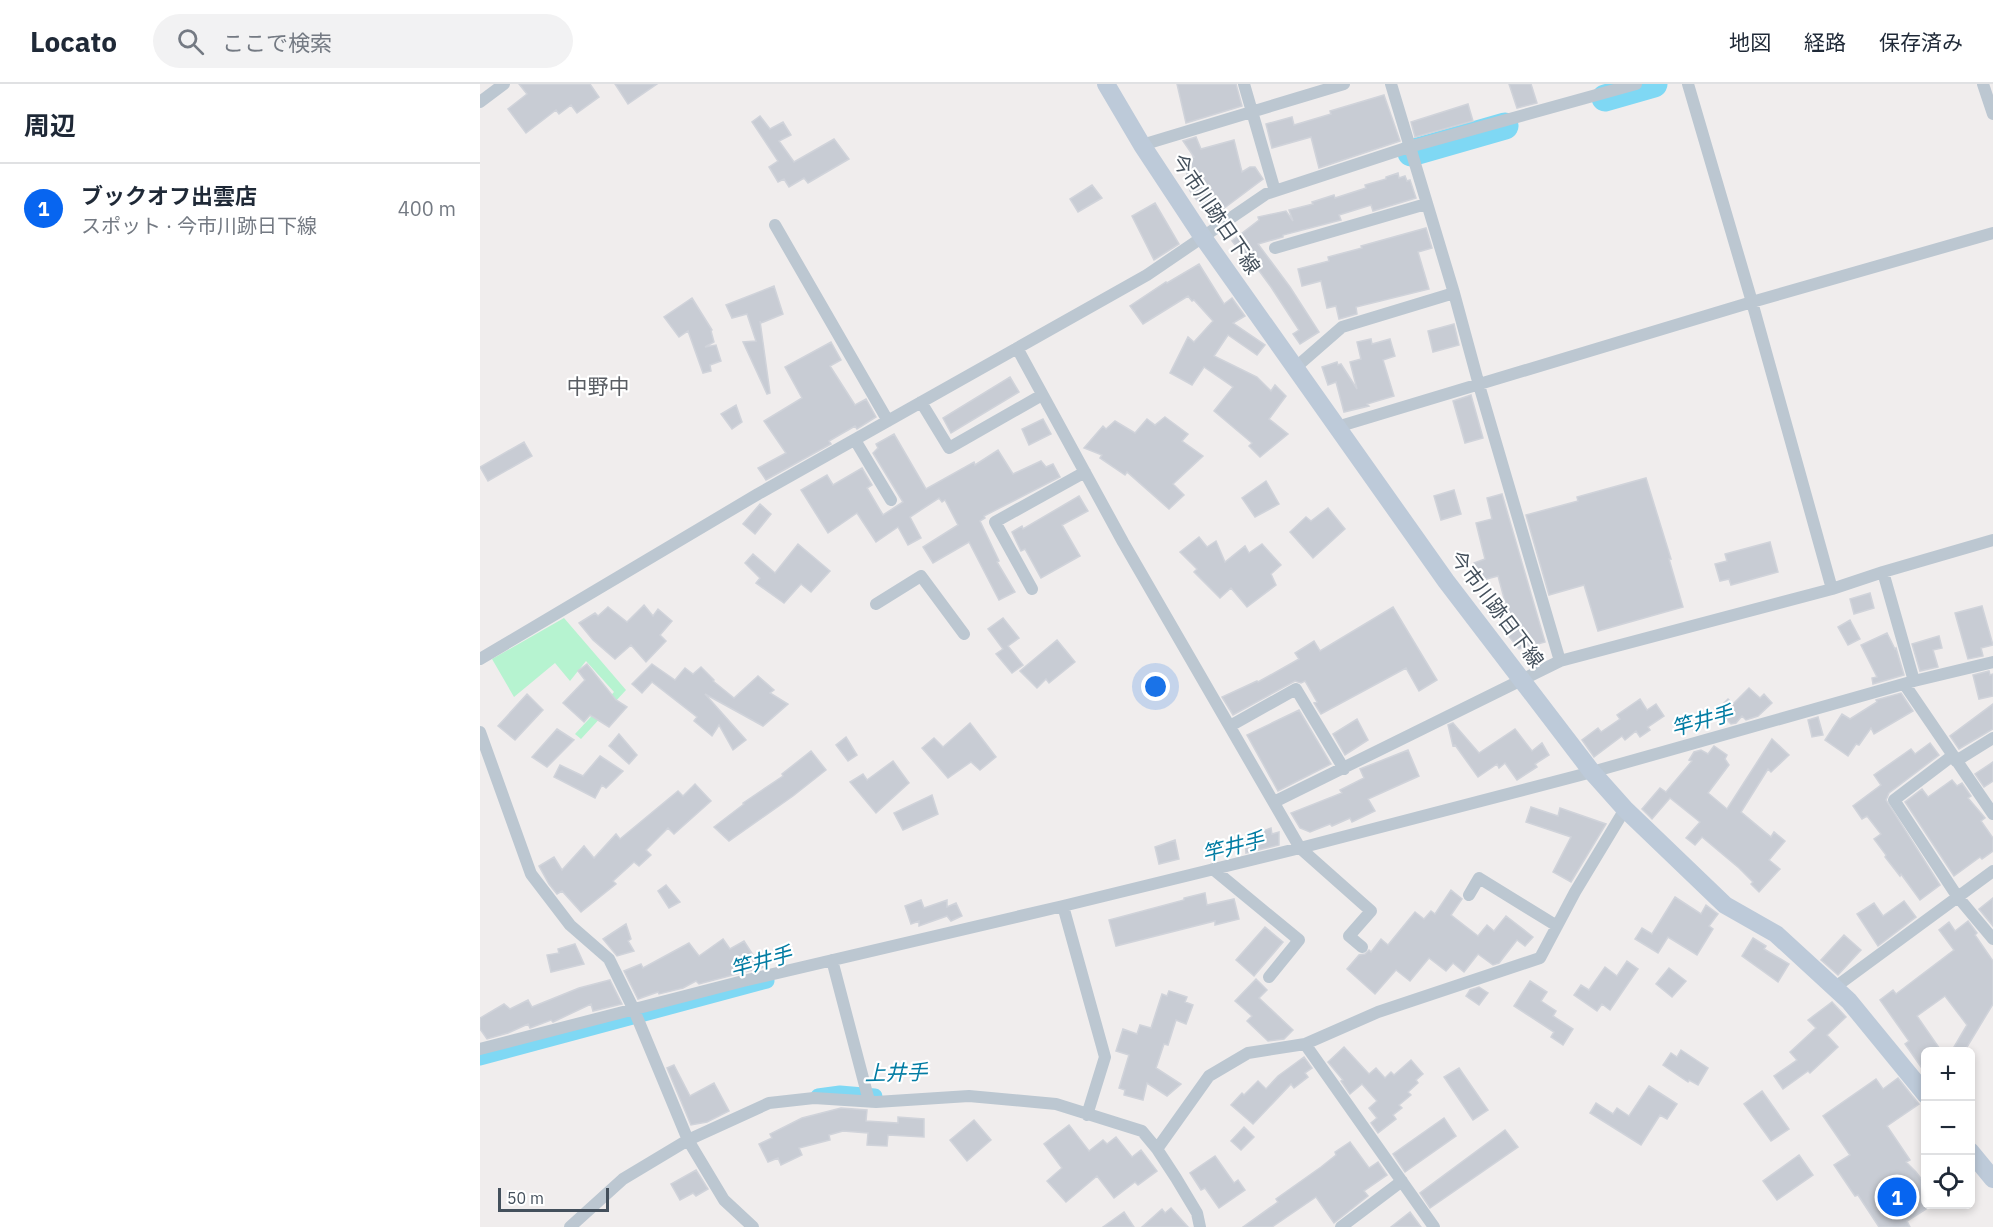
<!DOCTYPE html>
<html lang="ja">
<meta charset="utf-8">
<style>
:root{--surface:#fff;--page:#f2f2f3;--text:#1f2937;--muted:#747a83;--line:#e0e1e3;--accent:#0765f0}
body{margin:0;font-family:"IBM Plex Sans","Noto Sans JP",sans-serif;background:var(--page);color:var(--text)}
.controls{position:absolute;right:18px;bottom:18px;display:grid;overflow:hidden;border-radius:9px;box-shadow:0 3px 9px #0003}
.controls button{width:54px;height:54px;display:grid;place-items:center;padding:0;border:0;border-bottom:2px solid var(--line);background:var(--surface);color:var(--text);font:30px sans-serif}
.scale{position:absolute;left:18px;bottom:15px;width:111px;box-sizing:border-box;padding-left:6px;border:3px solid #44505c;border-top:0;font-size:16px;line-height:21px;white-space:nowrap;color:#44505c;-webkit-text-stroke:4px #fff;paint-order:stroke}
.you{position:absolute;left:676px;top:603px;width:21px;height:21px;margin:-15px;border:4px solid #fff;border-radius:50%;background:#1a73e8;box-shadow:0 0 0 9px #1a73e833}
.badge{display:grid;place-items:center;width:39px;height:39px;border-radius:50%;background:var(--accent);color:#fff;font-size:20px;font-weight:700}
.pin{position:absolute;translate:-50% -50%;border:3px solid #fff;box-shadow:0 2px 6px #0006}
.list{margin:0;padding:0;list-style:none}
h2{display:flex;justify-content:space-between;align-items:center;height:78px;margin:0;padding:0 24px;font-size:26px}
h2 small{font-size:20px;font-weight:400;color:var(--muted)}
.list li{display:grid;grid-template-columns:39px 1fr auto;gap:18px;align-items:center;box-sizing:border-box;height:90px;padding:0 24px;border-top:2px solid var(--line)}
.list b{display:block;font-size:22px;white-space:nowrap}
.list p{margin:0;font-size:20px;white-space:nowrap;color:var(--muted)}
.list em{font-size:20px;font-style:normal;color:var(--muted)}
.icon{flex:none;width:33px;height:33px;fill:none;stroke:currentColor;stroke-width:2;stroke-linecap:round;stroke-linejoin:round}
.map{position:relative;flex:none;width:1513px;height:1143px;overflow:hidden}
header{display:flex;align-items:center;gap:36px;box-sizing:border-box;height:84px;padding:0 30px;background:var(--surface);border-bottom:2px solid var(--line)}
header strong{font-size:28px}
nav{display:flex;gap:33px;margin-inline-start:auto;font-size:21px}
.search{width:420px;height:54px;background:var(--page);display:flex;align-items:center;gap:15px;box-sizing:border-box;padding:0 21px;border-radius:33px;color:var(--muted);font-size:22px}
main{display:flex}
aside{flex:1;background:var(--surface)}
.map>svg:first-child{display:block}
</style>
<header>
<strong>Locato</strong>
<div class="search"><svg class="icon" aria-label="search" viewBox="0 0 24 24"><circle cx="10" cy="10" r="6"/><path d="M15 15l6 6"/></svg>ここで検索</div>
<nav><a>地図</a><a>経路</a><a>保存済み</a></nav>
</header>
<main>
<aside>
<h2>周辺<small></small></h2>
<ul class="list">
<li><span class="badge">1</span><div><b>ブックオフ出雲店</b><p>スポット · 今市川跡日下線</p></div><em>400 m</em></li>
</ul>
</aside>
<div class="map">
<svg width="1513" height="1143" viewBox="0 0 1513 1143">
<rect width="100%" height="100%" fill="#f0eded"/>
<path fill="#b6f3d0" d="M84,534L146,606L101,655L95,650L134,608L106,577L90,597L75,579L34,613L12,575Z"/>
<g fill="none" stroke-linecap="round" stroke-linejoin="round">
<path stroke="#7fd8f4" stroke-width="15" d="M0,974L287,897
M338,1012L360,1009L395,1012"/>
<path stroke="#7fd8f4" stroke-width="27" d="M1125,14L1174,0
M931,69L1025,42"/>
</g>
<path fill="#c8ccd4" stroke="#d0d3da" stroke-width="1.5" d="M39,0H110L119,13L97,29L91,21L79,30L76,26L46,49L28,25L47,10Z
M135,0H177L148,20Z
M697,0H756L762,22L706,39Z
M1029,0H1051L1057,19L1037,24Z
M904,11L920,57L839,84L831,53L792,64L786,40L812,33L814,41L851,30L850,27Z
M988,20L993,37L935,53L931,38Z
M280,32L290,45L303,38L311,51L299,57L314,78L354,55L369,75L328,99L324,94L309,103L304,95L298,98L289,83L298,77L272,38Z
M716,53L721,65L754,56L762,88L770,83H775L783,95L743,125L740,121L727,130L710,107L704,75L714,73L703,57Z
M918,89L919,94L925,92L927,97L930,96L936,114L893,127L891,121L859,131L861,136L803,151V153L778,160L810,203L839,248L820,260L813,250L819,246L791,203L769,173L766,175L752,157L779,136L778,133L806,127L813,137L809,126L833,120L832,118L854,111L855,114L886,104L885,101L906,95V93Z
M612,101L622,114L598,128L590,115Z
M675,119L699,160L674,176L652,132Z
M946,144L952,164L938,168L949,205L876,223L877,230L859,235L856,222L847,224L841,197L822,202L818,185L849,177L848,173L882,164L881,162Z
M719,180L744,220L752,214L765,232L753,239L785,261L777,271L748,251L734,272L777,293L791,307L795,301L806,312L789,335L808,350L780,373L769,362L772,359L734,327L753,303L724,283L712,301L690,289L708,253L714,258L733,237L714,216L712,217L708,212L663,240L650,222L686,198L687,199Z
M294,202L303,230L281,239L280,237L290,309L287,310L263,258L276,257L267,230L252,234L246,221Z
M212,214L232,246L231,247L234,258L225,263L236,261L241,277L230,281L231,287L223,289L208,247L199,253L184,233Z
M974,240L979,261L953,268L948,247Z
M891,255L892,260L910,255L915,272L903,276L914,312L887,320L889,322L864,328L856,298L848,301L842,283L857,278L858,281L861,280L877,305L870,278L881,275L877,258Z
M351,258L361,276L350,282L375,321L386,315L396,333L377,345L375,342L349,357L351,360L286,396L278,384L306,369L284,337L322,314L305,283Z
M530,293L539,308L471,349L463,334Z
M991,311L1003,354L985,359L973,317Z
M256,321L262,338L252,345L241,330Z
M685,333L708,350L702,357L723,372L693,400L704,411L689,425L647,388L645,391L620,374L622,371L604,364L623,342L626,345L635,337L655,349L667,335L675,341Z
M563,335L571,350L549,361L542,345Z
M414,350L446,405L494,378L495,381L518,366L533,390L561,377L566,383L573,380L580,393L504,432L505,434L500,437L519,477L517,478L535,508L519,516L489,458L453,479L443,463L478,441L465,416L462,418L459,414L430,433L441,454L428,461L418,443L396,458L377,429L348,449L321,406L347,391L353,401L382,384L392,401L387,404L403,431L423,418L393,369L398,364L396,360Z
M44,358L52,372L8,397L0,383Z
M1166,394L1191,475H1189L1203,523L1118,547L1104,501L1069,511L1046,431L1098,417L1097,413Z
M786,397L799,420L775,433L762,414Z
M974,406L981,430L961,436L954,412Z
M1022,410L1065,558L1039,565L1018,539L1030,536L1018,492L999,497L994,479L1005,475L996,439L1012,435L1007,414Z
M599,412L608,427L582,441L600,472L561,494L545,465L541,467L532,448L542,442L543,445Z
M280,420L291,430L275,450L263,440Z
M848,424L865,445L833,474L810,448L826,433L831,437Z
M719,453L727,463L736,457L745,478L765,462L769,469L782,460L801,481L791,490L796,501L767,523L751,504L740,514L714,488L717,485L700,468Z
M1290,458L1298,488L1251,501L1249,495L1240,497L1235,480L1247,477L1245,470Z
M318,460L350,487L331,508L321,500L304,519L276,499L280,494L265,479L273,470L295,489Z
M1390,509L1394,524L1374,530L1370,515Z
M164,521L173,532L178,525L192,537L180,551L186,557L166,578L151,561L135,575L113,556L99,539L115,529L118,532L128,523L147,538Z
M1502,522L1513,561L1501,564L1503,572L1488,575L1475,529Z
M913,523L957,596L939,607L926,584L841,630L834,619L837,618L825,597L821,599L815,597L753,631L742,613L777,597L778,598L819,575L815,569L834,557L840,567Z
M523,534L539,554L528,562L543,581L532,589L516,570L523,565L508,545Z
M1370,536L1380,555L1368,561L1358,543Z
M1407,549L1415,565L1416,564L1424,591L1393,600L1392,594L1397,593L1381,561Z
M1459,552L1462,564L1453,566L1458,583L1440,587L1432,560Z
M577,556L595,578L569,599L566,595L557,604L540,587Z
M107,580L136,616L147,623L129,643L110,631L104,638L83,619L105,596L98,587Z
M172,580L195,596L205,584L213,590L221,583L234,596L233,597L254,614L278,592L294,606L290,609L308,620L283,642L225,610L266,656L253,666L239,641L232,652L214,637L217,633L172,598L162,609L152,600Z
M1509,587L1510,591L1513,590V612L1499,615L1493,591Z
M1269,604L1280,614L1284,610L1292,619L1278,632L1266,636L1262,632L1256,639L1251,640L1237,626L1248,615L1253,620Z
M1421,609L1433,627L1394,650L1391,644L1379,661L1376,660L1368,672L1345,656L1362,630L1370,635L1397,618L1396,616Z
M47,610L63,626L35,656L18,642Z
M1160,615L1167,626L1176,620L1184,632L1168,643L1170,646L1160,653L1156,647L1145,656L1142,652L1114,673L1102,656L1118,644L1121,648L1140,635L1137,631Z
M1513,620V645L1479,665L1470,652Z
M819,626L851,680L798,707L767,651Z
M1338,633L1343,651L1332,653L1328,636Z
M877,635L888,656L865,671L853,650Z
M490,639L516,673L500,686L491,678L468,694L442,664L454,654L463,663Z
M973,639L999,669L1035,645L1052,667L1062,659L1069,671L1055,680L1057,683L1037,696L1025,679L1019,684L1017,680L998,693L975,661L973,662L968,641Z
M77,645L94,656L67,683L52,673Z
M139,650L157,671L149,680L129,662Z
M366,653L377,671L368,677L356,661Z
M1292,655L1309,671L1291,688L1288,685L1261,728L1291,753L1294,748L1305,757L1289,776L1300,785L1279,808L1271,800L1273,798L1259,784L1222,753L1215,761L1206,754L1220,738L1190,714L1172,735L1162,725L1180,704L1186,708L1212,677L1209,676L1214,668L1221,666L1228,670L1234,662L1247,671L1245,675L1249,681L1228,709L1247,725Z
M1450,659L1459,671L1409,709L1406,716L1460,801L1440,816L1421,790L1420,792L1405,773L1406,771L1394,755L1401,750L1387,732L1382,735L1373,722L1401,701L1394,691L1431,665L1435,670Z
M928,666L939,692L888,715L895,727L872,738L870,734L852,742L850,740L830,748L820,744L811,729L862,709L860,706L884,694L880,685Z
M331,667L346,686L313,712L249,757L234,743L264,720L263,719L303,692L302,690Z
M120,672L143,687L126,704L122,701L115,714L74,693L80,681L103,692Z
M413,677L429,699L396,729L370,698L383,690L387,696Z
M1513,678V697L1504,703L1495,690Z
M1472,696L1477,702L1482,699L1491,712L1488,714L1505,734L1501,737L1513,754V767L1502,775L1500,773L1474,792L1425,718L1442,705L1448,713Z
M215,700L231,717L194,750L188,744L166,766L171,771L159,782L154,778L133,797L136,800L101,828L82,807L77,810L69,800L59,782L74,773L82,786L104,762L114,774L136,750L140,755L198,707L203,712Z
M452,711L458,730L423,746L414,729Z
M1051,723L1078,732L1080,724L1126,740L1091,798L1073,788L1091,753L1046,738Z
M791,744L792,750L799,748V761L766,769L765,754Z
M695,756L699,775L679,780L675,763Z
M186,801L200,818L189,824L178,807Z
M971,806L982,815L971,831L998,852L1007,841L1014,847L1026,832L1053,853L1045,862L1037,856L1019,879L1013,881L998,870L984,888L973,879L966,887L949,874L930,897L916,886L895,910L867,885L879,871L885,870L889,866L891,868L901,855L908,861L935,828L944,835L951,827L955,830Z
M725,809L727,821L754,815L759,835L735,841V837L636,862L629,836L704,816V814Z
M1195,813L1221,830L1226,821L1238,830L1229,842L1233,845L1217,871L1188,853L1178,869L1155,855L1162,844L1172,850Z
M1513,814V842L1499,825Z
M441,816L444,824L467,816V823L476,819L482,832L471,837L467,832L439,842V837L431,840L425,822Z
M1424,817L1436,833L1398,862L1377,830L1394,819L1403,832Z
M1488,837L1497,849L1495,851L1513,877V920L1484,968H1471L1487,941L1465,912L1437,932L1462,968H1446V990L1425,960L1429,957L1400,916L1413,906L1416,910L1474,866L1459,846L1469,838L1475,847Z
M146,840L151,855L148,857L154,867L137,872L123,855Z
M785,843L803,858L774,892L756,876Z
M1364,851L1381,866L1358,891L1341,876Z
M1273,854L1286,862L1284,865L1309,880L1298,898L1262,872Z
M243,855L250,865L264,857L273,871L282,876L284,883L219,900L216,897L203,904L179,910L178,908L158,915L144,887L161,880L163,884L209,859L219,872Z
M95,860L104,880L71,888L67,871L79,869L78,865Z
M1147,877L1158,885L1130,926L1122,920L1117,927L1094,911L1101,901L1109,906L1125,883L1137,892Z
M1189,884L1206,897L1192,913L1176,900Z
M776,895L787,906L779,914L813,946L804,955L788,957L767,937L772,932L755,917Z
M130,896L142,920L113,927L111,920L73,938L71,936L50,944L48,940L28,949L7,955L0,945V934L24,920L30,925L48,916L52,923L99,904Z
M1050,897L1067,908L1061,917L1076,927L1073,932L1093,945L1083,961L1071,953L1074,948L1034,922Z
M999,903L1008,909L999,921L986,912L990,906Z
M689,907L707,913L705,918L713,921L706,940L696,936L688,961L684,960L676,984L701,1000L687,1012L667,999L663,1016L644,1011L645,1006L639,1004L649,971L636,967L643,945L657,950L660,941L671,944L682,910L687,912Z
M1352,918L1366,933L1347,951L1358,963L1330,989L1328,987L1303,1005L1294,992L1317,976L1310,968L1336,944L1328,936Z
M864,963L889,990L896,984L905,994L911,988L914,991L931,976L943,990L936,996L938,999L928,1008L931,1011L919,1021L922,1024L913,1031L916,1035L898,1049L891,1039L897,1034L889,1024L897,1017L882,1000L870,1010L861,997L863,996L848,978Z
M1201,966L1228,984L1218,1001L1209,996L1208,998L1183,981L1191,969L1197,973Z
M824,973L832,984L825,989L828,993L814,1004L811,1000L773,1040L751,1021L762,1009L764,1011L778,997L786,1005L798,992Z
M194,981L210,1012L234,999L249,1027L227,1038L211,1041L187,984Z
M979,984L1008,1026L993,1036L964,993Z
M1418,994L1439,1020L1407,1042L1430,1076L1426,1078L1436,1088L1446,1101V1125L1427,1137L1430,1143H1399L1378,1111L1375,1112L1354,1081L1370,1071L1343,1032L1396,995L1403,1005Z
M1169,1002L1197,1020L1187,1035L1180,1031L1161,1061L1110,1029L1116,1019L1133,1030L1137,1024L1149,1032Z
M1282,1007L1309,1045L1291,1057L1264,1020Z
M361,1024L387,1026L386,1037L418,1039V1033L444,1035V1053L408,1051L407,1062L387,1061L388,1049L363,1047L349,1051L350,1056L319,1064L322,1071L301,1081L298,1074L288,1078L279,1060L292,1054L290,1050L322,1034Z
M964,1034L976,1052L925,1088L913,1070Z
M494,1036L511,1056L487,1077L470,1056Z
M589,1041L609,1067L623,1056L627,1060L636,1053L652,1073L661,1066L677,1087L658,1101L655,1098L634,1114L617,1092L586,1118L567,1097L582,1084L564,1060Z
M764,1043L774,1053L761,1066L751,1057Z
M1025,1046L1038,1063L950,1124L940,1109Z
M870,1058L889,1084L898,1078L907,1091L884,1107L888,1112L854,1139L836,1113L792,1143H763L798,1118L796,1115L841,1083L856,1071L855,1068Z
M1319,1071L1333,1091L1297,1116L1283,1097Z
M735,1072L754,1099L758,1096L765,1106L739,1124L725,1104L721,1106L710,1089Z
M216,1086L228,1105L216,1112L213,1109L200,1116L191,1100Z
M691,1124L708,1143H662L682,1125L685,1129Z
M644,1128L654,1143H623Z
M930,1128L941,1143H911Z"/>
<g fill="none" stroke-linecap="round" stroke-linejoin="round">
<path stroke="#bcc7d1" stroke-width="12" d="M764,0L795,107
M911,0L974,209L999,301L1080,577
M1208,0L1272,218L1352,505
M1503,0L1513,30
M0,18L24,0
M662,61L864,0
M295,141L408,337
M795,164L946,120
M537,264L643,458L820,764L891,827L869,852L882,863
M815,284L862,243L974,209
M441,318L469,364L562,311
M857,343L1272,218L1513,149
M375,356L411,416
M1403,488L1513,456
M552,505L515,438L605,388
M396,520L441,492L484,550
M0,575L278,410L667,191L786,110L929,63L1156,0
M1425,601L1513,730
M750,642L816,605L864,685
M0,648L51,790L90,841L129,875L154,926L208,1056L244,1116L273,1143
M1472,672L1414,716L1477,812L1513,855
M1476,677L1513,654
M794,718L1080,577L1352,505L1403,488L1434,597
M733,785L819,856L789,893
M989,811L999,794L1077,842
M583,822L625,973L607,1031
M352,876L389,1017
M1354,904L1513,787
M825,960L954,1143
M0,965L263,897L583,822L820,764L1112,688L1434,597L1513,578
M677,1065L729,992L768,969L825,960L898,928L1060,874L1095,808L1145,725
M90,1143L143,1095L208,1056L289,1019L334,1014L396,1018L489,1012L576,1020L662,1047L677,1065L696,1094L717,1129L720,1143
M861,1143L922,1097"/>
<path stroke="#bdcad9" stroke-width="18" d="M626,0L662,61L722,152L966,497L1112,688L1145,725L1245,821L1296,850L1369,917L1446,1011
M1490,1067L1513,1095"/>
</g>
<g text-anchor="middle" stroke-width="4.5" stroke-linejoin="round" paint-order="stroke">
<g font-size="20" fill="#44505c" stroke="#fff">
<text transform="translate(736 130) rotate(56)" y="7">今市川跡日下線</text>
<text transform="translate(1017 525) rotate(53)" y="7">今市川跡日下線</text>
</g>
<g font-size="21" fill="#595d63" stroke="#fff">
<text x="118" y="310">中野中</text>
</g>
<g font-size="21" font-style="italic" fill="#027ca3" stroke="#fff">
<text transform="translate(1222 637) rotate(-15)" y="7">竿井手</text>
<text transform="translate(753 763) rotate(-14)" y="7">竿井手</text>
<text transform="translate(281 878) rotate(-15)" y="7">竿井手</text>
<text transform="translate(416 989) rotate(-1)" y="7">上井手</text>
</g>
</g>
</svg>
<div class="controls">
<button>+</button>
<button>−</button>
<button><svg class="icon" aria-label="locate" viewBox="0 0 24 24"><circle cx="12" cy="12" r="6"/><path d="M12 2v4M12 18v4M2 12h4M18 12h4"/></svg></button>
</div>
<div class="scale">50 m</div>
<div class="you"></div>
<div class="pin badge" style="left:1417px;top:1113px">1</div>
</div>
</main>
